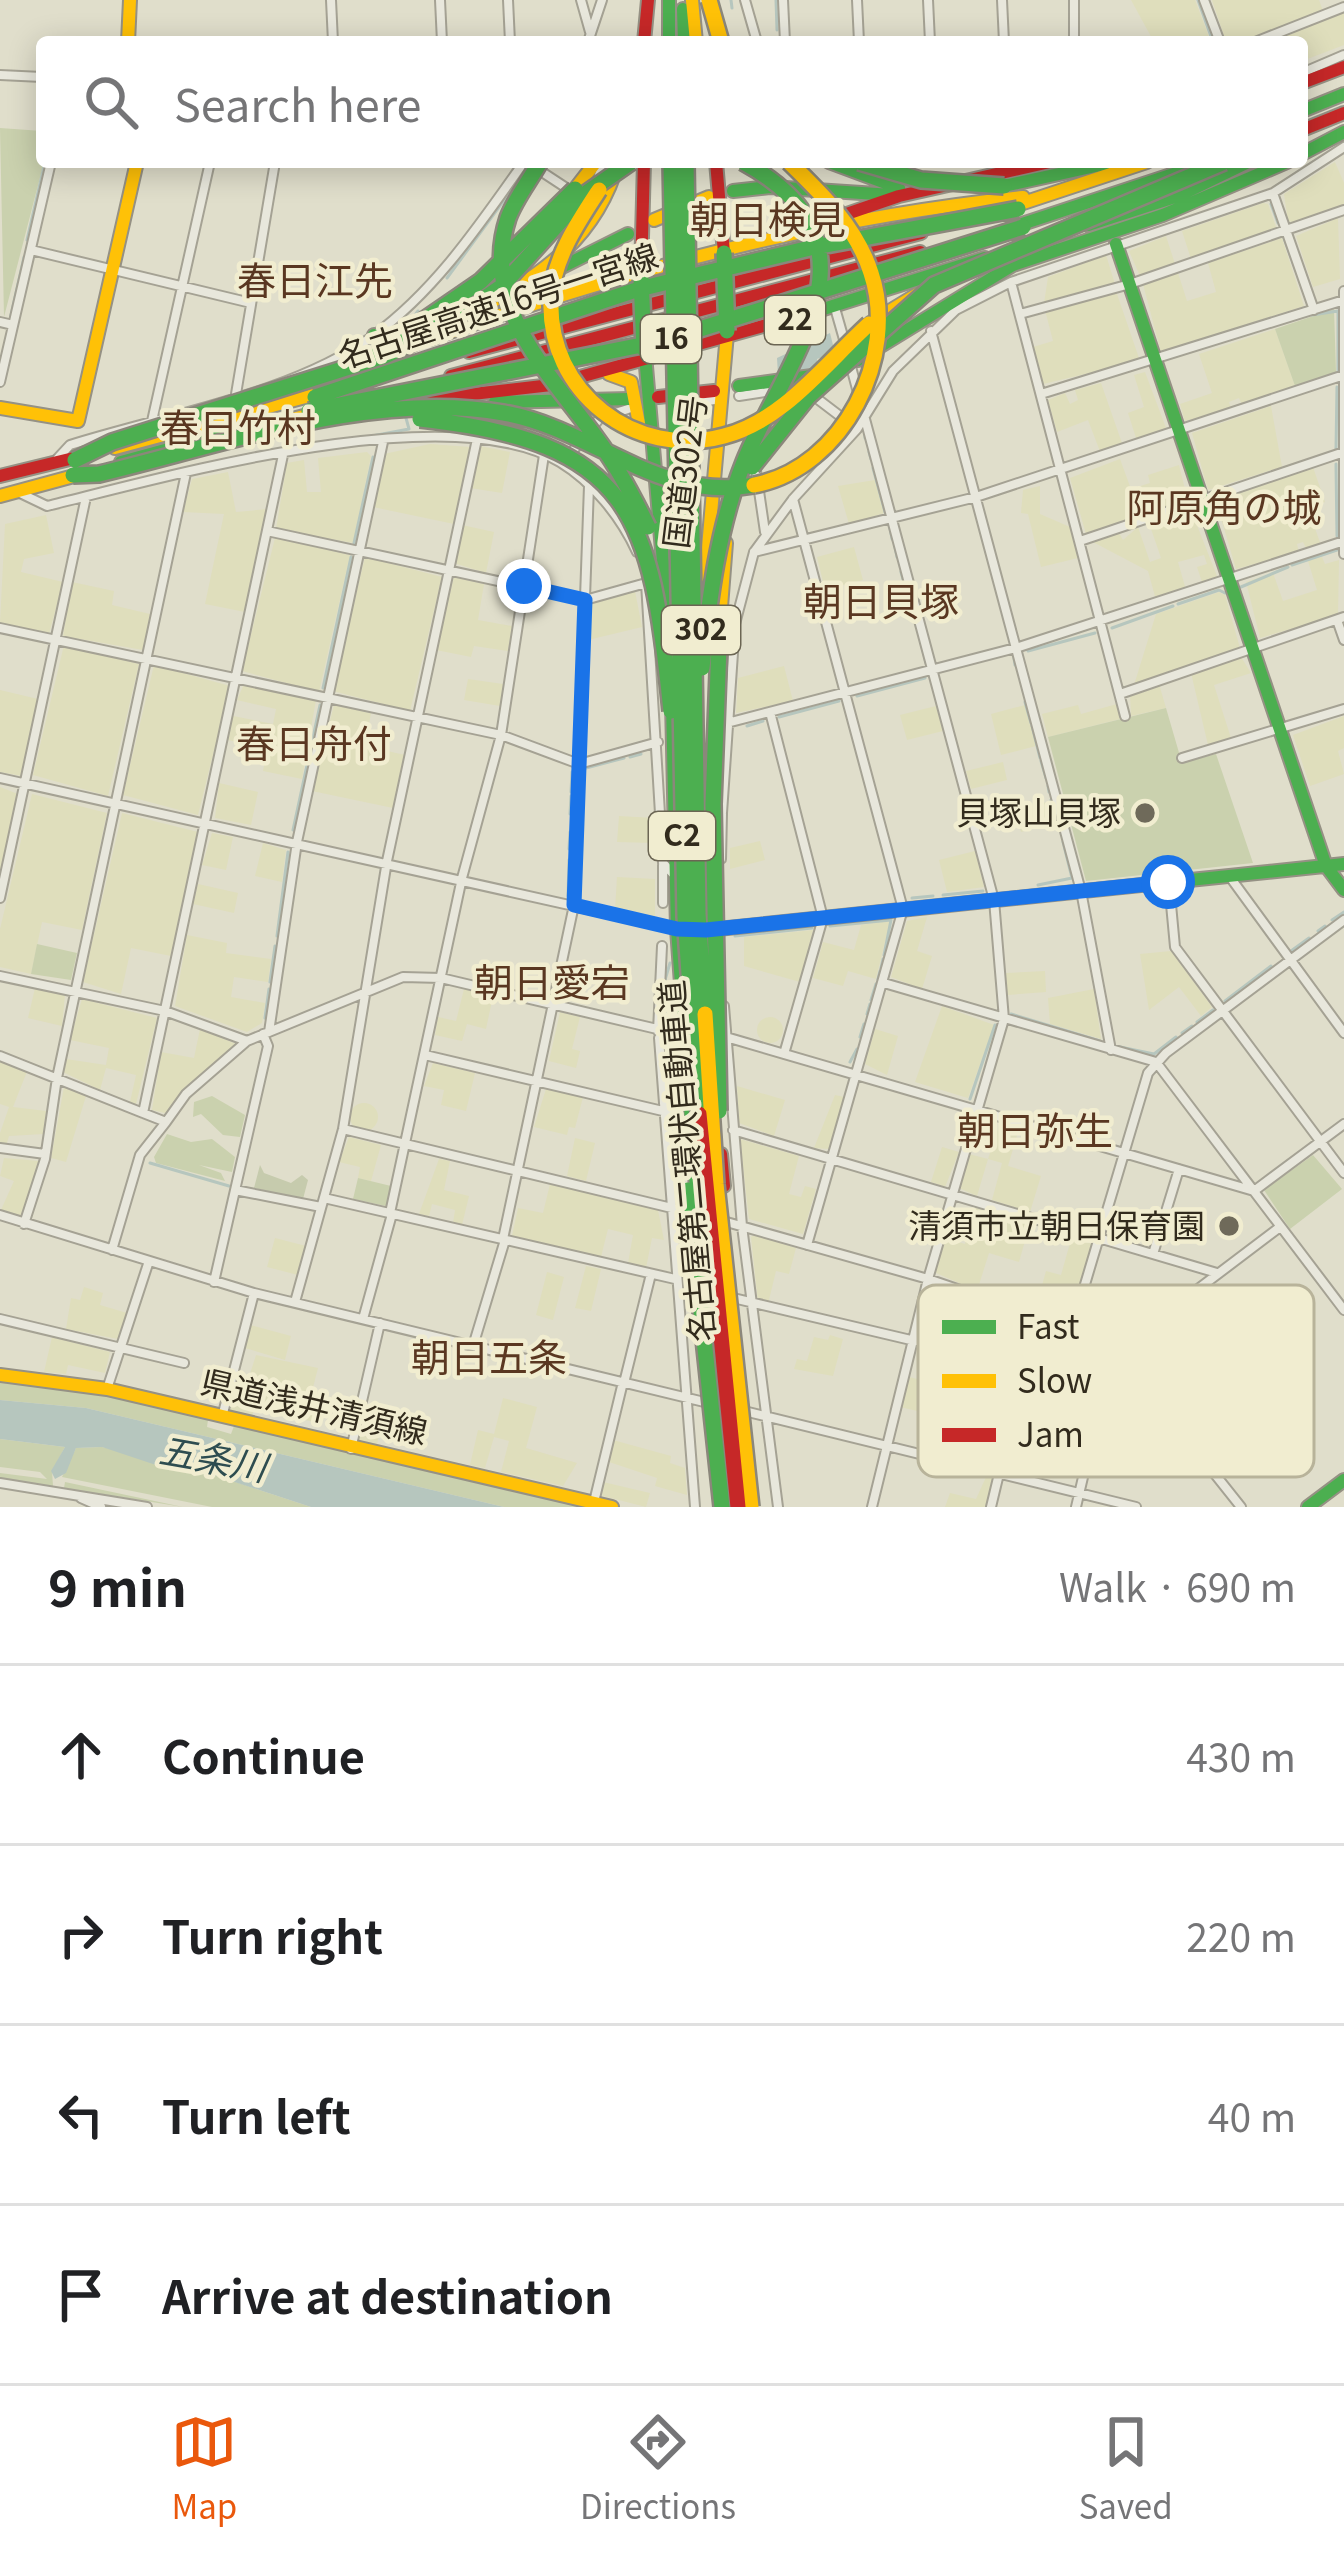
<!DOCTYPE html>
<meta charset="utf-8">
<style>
:root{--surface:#fff;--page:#f2f2f2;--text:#202124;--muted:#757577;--line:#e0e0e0;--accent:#ea580c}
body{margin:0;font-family:Georgia,"Noto Sans JP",serif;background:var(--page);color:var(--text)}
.stop{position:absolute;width:36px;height:36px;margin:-27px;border:9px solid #1a73e8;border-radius:50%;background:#fff}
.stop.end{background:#1a73e8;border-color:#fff;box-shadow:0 3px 12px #0008}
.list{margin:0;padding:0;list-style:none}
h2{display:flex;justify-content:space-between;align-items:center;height:156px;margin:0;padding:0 48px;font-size:51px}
h2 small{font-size:39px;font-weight:400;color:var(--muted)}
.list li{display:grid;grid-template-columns:78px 1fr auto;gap:36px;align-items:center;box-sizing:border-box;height:180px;padding:0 48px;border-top:3px solid var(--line)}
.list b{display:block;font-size:45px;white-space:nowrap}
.list em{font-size:39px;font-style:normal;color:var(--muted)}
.icon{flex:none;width:66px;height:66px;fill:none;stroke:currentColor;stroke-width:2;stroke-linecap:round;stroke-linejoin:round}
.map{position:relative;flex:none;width:1344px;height:1507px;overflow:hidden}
.search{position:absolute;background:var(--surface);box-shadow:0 6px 30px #0003;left:36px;right:36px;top:36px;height:132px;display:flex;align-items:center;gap:30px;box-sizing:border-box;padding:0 42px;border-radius:12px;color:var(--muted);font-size:45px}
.sheet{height:876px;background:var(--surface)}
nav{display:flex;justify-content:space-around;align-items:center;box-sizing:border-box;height:168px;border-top:3px solid var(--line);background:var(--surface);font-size:33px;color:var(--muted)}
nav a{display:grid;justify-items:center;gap:6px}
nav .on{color:var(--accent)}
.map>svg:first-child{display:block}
</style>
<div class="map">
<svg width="1344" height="1507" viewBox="0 0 1344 1507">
<rect width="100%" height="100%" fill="#e0decb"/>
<path fill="#dfdebc" d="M1131,0H1195L1211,42H1154Z
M1212,0H1319L1323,11L1247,42H1226Z
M1344,11V45L1302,61V42H1269Z
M1335,162L1344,183V205L1296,223L1288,221L1284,194Z
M1263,203L1268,204L1277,230L1191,259L1182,231Z
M1338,218L1340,279L1313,287L1296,236Z
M1166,236L1175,264L1140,276L1129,251Z
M1282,238L1304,306L1161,352L1143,284L1178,273L1187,301L1216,292L1208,263Z
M1106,255L1115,284L1044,303L1048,277Z
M1116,291L1140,361L1043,384L1033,347L1053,341L1045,310Z
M1275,329L1295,386L1242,405L1239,398L1229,402L1231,409L1185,421L1180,404L1212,393L1199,354Z
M1145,372L1166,428L1137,441L1128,413L1144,407L1134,375Z
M1101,383L1123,446L1101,454L1088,420L1057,432L1048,400L1065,393L1070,404L1078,400L1075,390Z
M1271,406L1282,467L1208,490L1192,433Z
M430,444L470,447L454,524L373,507L384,454Z
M480,446L510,452L502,493L470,488Z
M367,452L371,456L353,543L276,529L287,463L304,460L307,492H321L318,458Z
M1120,459L1131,489L1150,483L1148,475L1179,465L1188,501L1086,534L1070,478Z
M1313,467L1325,502L1308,509L1321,545L1307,550L1303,542L1297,544L1299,552L1236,569L1216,501Z
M228,472L236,512L268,509L245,612L205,604L224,514L183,512L192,479Z
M875,480L884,513L849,524L838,486Z
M1040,486V514L1070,527L1078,558L1041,567L1028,514L1021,513L1023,490Z
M1191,510L1217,576L1215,582L1203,585L1197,567L1207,564L1204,555L1178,562L1186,590L1156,600L1148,571L1093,542L1119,533L1123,540L1138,527L1150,562L1161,558L1149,523Z
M46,515L54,553L24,559L21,572L63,582L49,634L0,623L5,524Z
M462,525L494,532L486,573L454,563Z
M275,538L350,555L319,692L242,671Z
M854,547L863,580L825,590L817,557Z
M365,557L442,577L410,711L333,691Z
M1322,557L1325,564L1339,560L1338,615L1260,638L1246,582L1273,573L1283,601L1317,590L1308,561Z
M454,577L484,584L478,620L512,626L508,651L474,646L471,657L436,650Z
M72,582L114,591L112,605L150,614L143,650L63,636Z
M635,591L642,627L588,640L591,603Z
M1219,592L1225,595L1240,648L1134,685L1156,614Z
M64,645L139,664L108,796L33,775Z
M1241,657L1251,673L1214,685L1231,738L1208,745L1191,673Z
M154,665L230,686L198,815L123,795Z
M784,666L793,701L736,713L738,678Z
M468,679L503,684L500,706L464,700Z
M244,684L316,700L302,779L263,771L267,749L228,740L233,716L273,724L276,709L237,700Z
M1159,684L1166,708L1131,716L1130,694Z
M0,690L38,699L22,776L0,772Z
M1117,704L1120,719L1048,737L1042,714L1078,705L1081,714Z
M334,705L371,713L365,746L405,755L393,808L312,791Z
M1025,705L1036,746L1001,755L991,714Z
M936,706L943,731L907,740L900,715Z
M1344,716V748L1338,751L1344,774L1310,786L1293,735Z
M1003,762L1007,780L971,789L966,771Z
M219,783L258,792L251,825L215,818Z
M0,787L18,794L0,881Z
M32,794L107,813L82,930L42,922L31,974L0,967V929Z
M1051,801L1056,823L1021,832L1015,810Z
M122,813L198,832L171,956L131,948L121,994L83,982Z
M619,816L654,818V843L617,842Z
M212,833L233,837L226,870L202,865Z
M760,841L765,860L730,869V848Z
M263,843L286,850L282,882L255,876Z
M975,851L984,887L947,892L939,860Z
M617,877L655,879V917L615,911Z
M198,884L238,893L234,913L193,904Z
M927,917L917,951L932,956L922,989L891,977L907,921Z
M890,921L876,979L848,971L843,986L813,978L823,942L854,950L861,925Z
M813,930L800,982L744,966V937Z
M187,935L227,943L226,953L271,959L268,982L234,977L231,997L265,1003L262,1023L247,1032L175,1006Z
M1171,951L1212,1007L1201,1016L1179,987L1149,1010L1140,954Z
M1045,971L1046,992L1007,995L1006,973Z
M35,988L65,995L62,1026L28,1018Z
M464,989L493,996L486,1029L467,1024L462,1041L435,1035L438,1017L456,1021Z
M1094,989L1101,1039L1050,1024L1048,998Z
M82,999L157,1018L136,1104L130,1102L136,1075L106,1068L100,1090L63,1072L66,1059L106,1065L109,1048L70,1040Z
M942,1006L994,1025L968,1098L915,1082Z
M560,1012L580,1017L572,1049L580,1051L576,1068L549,1061Z
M757 1030a13 13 0 1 1 26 0a13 13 0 1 1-26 0Z
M200,1029L236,1044L165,1113L152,1110L161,1052L194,1058Z
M875,1029L898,1036L887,1075L865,1064Z
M0,1059L28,1069L13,1107L46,1111L43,1134L9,1136L6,1146L0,1145V1133L9,1107L0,1104Z
M433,1063L475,1073L466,1111L441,1105L444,1090L424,1086Z
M737,1086L785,1100L774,1136L739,1123Z
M64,1087L86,1096L66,1162L51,1158Z
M546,1089L583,1097L575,1128L569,1127L567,1135L534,1127Z
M835,1095L844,1097L829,1149L814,1148Z
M350 1117a14 14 0 1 1 28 0a14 14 0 1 1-28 0Z
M1000,1123L1019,1129L1008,1166L1041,1176L1030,1212L992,1200L1002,1163L988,1159L977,1196L959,1188L969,1154L988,1159Z
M349,1137L381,1145L371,1181L358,1178L360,1167L339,1162Z
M575,1138L595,1143L586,1181L567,1176Z
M740,1139L799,1156L789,1194L801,1197L805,1186L816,1189L803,1234L749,1219Z
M942,1147L959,1152L945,1187L931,1182Z
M4,1158L39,1161L20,1218L0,1212L14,1181L0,1176Z
M439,1159L450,1161L444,1190L469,1196L462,1225L453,1223L455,1210L432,1204L429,1216L419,1214Z
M550,1184L658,1210L664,1240L652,1238L646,1268L628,1263L633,1235L608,1229L601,1257L512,1236L518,1208L543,1213Z
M976,1206L1030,1223L1019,1262L989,1253L977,1291L934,1272L945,1238L965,1244Z
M755,1235L796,1248L789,1274L776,1271L768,1304L758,1302L751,1237Z
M1072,1236L1092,1244L1072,1312L1052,1305L1047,1315L1035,1311L1046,1271L1061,1275Z
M275,1238L306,1246L298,1275L267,1267Z
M586,1266L601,1269L591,1311L575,1308Z
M547,1272L564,1277L553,1320L536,1315Z
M84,1287L103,1293L100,1305L127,1313L118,1339L66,1329L71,1298L80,1300Z
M250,1325L291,1336L285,1360L245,1348Z
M830,1335L843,1339L833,1376L794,1369L797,1359L807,1361L814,1337L828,1340Z
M52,1337L110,1352L105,1373L68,1365L66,1374L44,1372Z
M256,1355L318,1368L309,1403L322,1407L319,1423L300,1419L302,1410L277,1402L274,1409L255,1405L252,1416L230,1411L236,1378L248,1380Z
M909,1377L942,1385L935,1415L900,1407Z
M503,1398L537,1407L526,1448L577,1463L563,1486L501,1472L509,1441L494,1437L485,1468L470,1465L478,1430L494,1434Z
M362,1409L383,1413L377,1445L355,1440Z
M613,1440L671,1456L670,1463L685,1468L687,1495L655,1486L657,1478L609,1462Z
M987,1475L992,1478L986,1507H945L950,1493L976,1499Z
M603,1482L650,1493L646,1507L599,1495Z"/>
<path fill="#cad1ae" d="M0,128L42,131L44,162L4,317Z
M1334,309L1336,372L1295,386L1275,329Z
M1166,708L1182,763L1216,754L1253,863L1086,881L1048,737Z
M37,944L77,953L71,980L31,974Z
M212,1096L245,1115L240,1137L223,1135L201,1114L193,1117L194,1102Z
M167,1134L191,1142L212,1139L235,1157L232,1172L199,1165L221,1173L225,1181L156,1163L154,1157Z
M1313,1155L1342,1189L1290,1229L1264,1190Z
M358,1178L391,1186L386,1206L353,1199Z
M0,1380L109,1396L208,1420L207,1427L231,1434L234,1426L585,1507H504L86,1408L0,1400Z
M0,1439L65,1447L52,1471L53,1486L0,1478V1473L47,1479L40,1472L0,1467Z
M102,1447L199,1470L311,1507H212L62,1477L76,1448Z
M65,1482L183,1507L64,1488Z"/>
<path fill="#c6cbad" d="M260,1165L264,1173L291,1183L302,1175L308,1180L303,1199L254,1188Z"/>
<path fill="#b6c6be" d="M830,333L835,353L817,359L819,370L778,375L777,358Z
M0,1400L86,1408L504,1507H311L198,1470L168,1469L102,1447L76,1448L66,1473L55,1479L51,1471L65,1447L0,1439Z"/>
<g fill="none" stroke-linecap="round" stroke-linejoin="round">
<path stroke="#b6c6be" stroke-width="3" d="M731,0L732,8
M776,0L777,30
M1198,0L1213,42
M1271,204L1278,223
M271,209L279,162
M1284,238L1307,301
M27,240L45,162
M447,278L522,176
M11,315L24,257
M1312,315L1338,311V370
M410,321L418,311
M865,435V438
M372,436L409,429L406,418
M1336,449L1337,387
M869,452L871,459
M1336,464L1337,536
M873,468L885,512
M890,528L892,539
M354,543L373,457
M895,547L897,557
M1292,565L1337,550
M901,572L906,590
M1241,587L1288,567
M908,598L911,608
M1178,604L1219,590L1225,593
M1112,628L1173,606
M921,643L926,663
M1028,651L1095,633
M1014,658L1015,665
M323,688L351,557
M857,696L925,678
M1025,702L1031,723
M779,717L839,701
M747,726L763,721
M1032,726L1040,758
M630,757L641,754
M1041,761L1046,778
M586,768L624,758
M1048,786L1049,792
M571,792L572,772
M1051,800L1054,811
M570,814L571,796
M1055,814L1059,829
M293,830L320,705
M569,849L570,832
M1038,885L1072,878L1063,842
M943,895L983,891
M568,896L569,860
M912,898L933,896
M1332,920L1344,912
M830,926L891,920L884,955
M1318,931L1325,926
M277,936L288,852
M735,936L812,928
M1291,951L1309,938
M881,968L883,959
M878,979L880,971
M665,980L670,963
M270,982L275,946
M871,1000L876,984
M1225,1001L1271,966
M867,1014L870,1004
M1011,1014L1100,1041
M265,1018L269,989
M1197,1022L1213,1010
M662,1024L664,990
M1182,1033L1192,1026
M860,1037L864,1024
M664,1045L678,1201
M1120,1047L1154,1054L1176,1037
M850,1062L857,1049
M970,1099L995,1025
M150,1163L229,1186
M681,1224L684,1259"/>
<defs>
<path id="street" d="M331,0L333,42
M440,0L442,42
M508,0L510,42
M581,0L590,32
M745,0L757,42
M783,0L785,42
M857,0L859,42
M928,0L930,42
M1002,0L1004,42
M1074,0V42
M1204,0L1220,42
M588,42L602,0
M1255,42L1344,7
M1302,73L1344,55
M0,75L42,77
M901,162H944
M539,170L571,191
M596,183L604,162
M1273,193L1314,310
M31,250L251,303
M1011,282L1125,716
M1344,291V554
M835,308L845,343
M1020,314L1130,284L1344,210
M0,322L13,325
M931,331L1081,891L1111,1050
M850,363L994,900L1004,1019L928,1279L872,1507
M0,382L51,162
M236,394L275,162
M811,394L857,429
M1041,394L1344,300
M739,396L779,390
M690,402L716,400
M152,421L210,162
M567,458L600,418L631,408
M57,459L70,445C165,415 293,394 373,336C436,290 480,224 524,162
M755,464L765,532
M20,493L47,506C170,476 448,396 560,462C593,482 621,517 637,552
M793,499L903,909L807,1245
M267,531L585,600L646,583
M1080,541L1344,452
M754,552L976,497L1344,375
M646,583L663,863L674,875
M1337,620L1344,640
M0,628L501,735L579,764L658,742
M1120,694L1344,617
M770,712L823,918L784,1054
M727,723L1019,647L1344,541
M1182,758L1344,709
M0,778L677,929
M703,842L722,813L735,624L754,552L793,499L857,429L893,371L956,310L1011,282L1273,193L1344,147
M721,859L722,814
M663,865V903
M1230,877L1344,1033
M1169,883L1175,947L1344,1173
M0,898L86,497
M0,976L165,1011L247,1041
M884,983L1156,1062L1344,1310
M724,1006L742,1226L778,1507
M681,1015L659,1038L695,1507
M658,1031L662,946
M269,1032L297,842L383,442
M726,1037L1254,1191
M425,1055L667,1112
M0,1056L143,1113L283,455
M143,1113L166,1122L186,1094L247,1041L403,977L441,978L657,1029
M343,1129L709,1217
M733,1130L1217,1273
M0,1148L45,1154
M235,1190L321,1207
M1254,1191L1344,1124
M324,1198L675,1279
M390,1213L462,878L501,735L544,455
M0,1215L254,1293L729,1408
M723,1221L928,1279L1109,1341L1241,1507
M24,1224L45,1159L57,1078L186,473
M503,1239L574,905L589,486
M112,1250L140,1155L166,1122
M1153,1254L1179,1169
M214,1282L268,1046L263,1034
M729,1297L915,1341
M295,1302L343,1129L387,861L477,439
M0,1319L184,1363
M363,1319L392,1214
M1072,1328L1148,1073L1166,1053L1344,920
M473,1346L505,1240
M624,1383L651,1274
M107,1389L148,1264
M744,1411L1136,1507
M222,1417L254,1293
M351,1449L380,1323
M0,1483L147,1507
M81,1498L101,1507
M594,1502L623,1382
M991,1507L1037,1316
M1076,1507L1112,1354L1280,1227"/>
<path id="fast" d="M669,0V42
M683,9L684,42
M1302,111L1344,94
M1302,154L1344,132
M829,162L899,188
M1004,186L1114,162
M733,191L770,187L892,195
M1088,225L1178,196L1248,162
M1013,227L1201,165
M1116,244L1326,866L1344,890
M554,271L628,234
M817,311L985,258
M374,335L403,349
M645,355L671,654
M858,360L1013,265L1163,215L1287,162
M739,386L819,375
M495,402L630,399
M121,462L231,432
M672,702L677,929L696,1189
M704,878L707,944
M708,930L1344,864
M1308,1507L1344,1480"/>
<path id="slow" d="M692,0L696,42
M128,42L130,0
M575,189L596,162
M1008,208L1147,162
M654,220L709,197
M477,310C543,275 597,237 618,162
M870,323L921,292
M430,339C624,271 818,218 1023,197
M609,374L631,382L640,429
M0,408L78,421L137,162
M224,437L323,411
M115,448L324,392
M0,496L85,473
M720,620L726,543
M701,626L727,334
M0,1375L107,1389L612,1507"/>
<path id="jam" d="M644,42L648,0
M1302,83L1344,67
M1302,130L1344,113
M716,162L724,253
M835,218L899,196L1050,162
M641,274L644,162
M469,352L921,233
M451,376L920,252
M658,397L714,391
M351,408L551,385L817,311
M0,476L86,455
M721,1154L724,1186"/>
</defs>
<use href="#street" stroke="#a5a294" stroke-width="12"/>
<use href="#fast" stroke="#959184" stroke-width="16"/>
<use href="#slow" stroke="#959184" stroke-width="16"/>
<use href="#jam" stroke="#959184" stroke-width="16"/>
<use href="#street" stroke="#e8e7dc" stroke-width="8"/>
<use href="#fast" stroke="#4caf50" stroke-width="12"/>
<use href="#slow" stroke="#ffc107" stroke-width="12"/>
<use href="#jam" stroke="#c62828" stroke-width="12"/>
<defs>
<path id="fast-bridge" d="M540,162C530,180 515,199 508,218C479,306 550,374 597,439C618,467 633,496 648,527
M671,162L685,917L699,1114
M686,162L698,914L705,1014
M859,162L921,180L1004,186
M724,253L727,331
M641,277L644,349
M379,351L481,281L575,189
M315,397L639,289L810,248L1018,209
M309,411L662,341L1023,227
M420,419C633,442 651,514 671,711
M75,460L112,442L387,355L441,329L501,287L585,194L631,162
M752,467L808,397L934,285L1224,162
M73,475L99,474C226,444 372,390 504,413C594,429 658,503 754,485
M702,668C709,599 718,527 744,462C786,358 893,244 743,162
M719,1111L713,804L720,620
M688,1190L722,1507"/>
<path id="slow-bridge" d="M709,0L721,42
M599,190C578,222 553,259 551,299C547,392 635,460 724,436C783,421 826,363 869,324
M754,485C844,468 899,356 871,273C857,228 822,194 789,162
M705,1014L716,1184L751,1507"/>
<path id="jam-bridge" d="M699,1114L738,1507"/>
</defs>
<use href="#fast-bridge" stroke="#8b877b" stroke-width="20" stroke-linecap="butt"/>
<use href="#slow-bridge" stroke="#8b877b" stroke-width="20" stroke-linecap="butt"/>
<use href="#jam-bridge" stroke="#8b877b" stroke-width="20" stroke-linecap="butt"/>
<use href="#fast-bridge" stroke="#4caf50" stroke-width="15"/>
<use href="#slow-bridge" stroke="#ffc107" stroke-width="15"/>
<use href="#jam-bridge" stroke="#c62828" stroke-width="15"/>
</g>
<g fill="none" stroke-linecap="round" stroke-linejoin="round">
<path stroke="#1a73e8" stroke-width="15" d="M524,586L585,600L574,905L677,929L706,930L1168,882"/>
</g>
<g fill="#6f6a5a" stroke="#f1edd0" stroke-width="4.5">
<circle cx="1145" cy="813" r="12"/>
<circle cx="1229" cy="1226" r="12"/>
</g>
<g text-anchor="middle" stroke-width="9" stroke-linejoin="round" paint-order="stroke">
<g fill="#f1edd0" stroke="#6b6553" stroke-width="3">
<rect x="765" y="296" width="60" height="48" rx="9"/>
<rect x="641" y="315" width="60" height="48" rx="9"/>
<rect x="662" y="606" width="78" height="48" rx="9"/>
<rect x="649" y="812" width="66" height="48" rx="9"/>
</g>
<g font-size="30" font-weight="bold" fill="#322b1d">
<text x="795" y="330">22</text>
<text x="671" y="349">16</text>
<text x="701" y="640">302</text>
<text x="682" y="846">C2</text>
</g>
<g font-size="33" fill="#322b1d" stroke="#f1edd0">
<text transform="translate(498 306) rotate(-18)" y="12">名古屋高速16号一宮線</text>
<text transform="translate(685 472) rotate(-83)" y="12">国道302号</text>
<text transform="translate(687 1161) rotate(-95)" y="12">名古屋第二環状自動車道</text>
<text transform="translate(314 1407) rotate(13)" y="12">県道浅井清須線</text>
</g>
<g font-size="33" fill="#322b1d" stroke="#f1edd0" text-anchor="end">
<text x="1121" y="825">貝塚山貝塚</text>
<text x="1205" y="1238">清須市立朝日保育園</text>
</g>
<g font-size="36" font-style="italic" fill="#2e4d50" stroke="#f1edd0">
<text transform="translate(213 1459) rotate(10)" y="13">五条川</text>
</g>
<g font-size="39" fill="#5a3721" stroke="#f1edd0">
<text x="768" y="234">朝日検見</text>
<text x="315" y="295">春日江先</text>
<text x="238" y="442">春日竹村</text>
<text x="1224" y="522">阿原角の城</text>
<text x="881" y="616">朝日貝塚</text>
<text x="314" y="758">春日舟付</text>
<text x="552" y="997">朝日愛宕</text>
<text x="1035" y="1145">朝日弥生</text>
<text x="489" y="1372">朝日五条</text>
</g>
</g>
<rect x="918" y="1285" width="396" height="192" rx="18" fill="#f1edd0" stroke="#b8b39a" stroke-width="3"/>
<rect x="942" y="1320" width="54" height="14" fill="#4caf50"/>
<rect x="942" y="1374" width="54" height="14" fill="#ffc107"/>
<rect x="942" y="1428" width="54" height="14" fill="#c62828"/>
<g font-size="33" fill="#322b1d">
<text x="1017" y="1339">Fast</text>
<text x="1017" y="1393">Slow</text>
<text x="1017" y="1447">Jam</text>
</g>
</svg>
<div class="stop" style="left:1168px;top:882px"></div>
<div class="stop end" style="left:524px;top:586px"></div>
<div class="search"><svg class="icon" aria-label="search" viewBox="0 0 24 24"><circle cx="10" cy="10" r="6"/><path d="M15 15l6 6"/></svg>Search here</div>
</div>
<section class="sheet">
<h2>9 min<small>Walk · 690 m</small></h2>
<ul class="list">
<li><svg class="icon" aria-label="ahead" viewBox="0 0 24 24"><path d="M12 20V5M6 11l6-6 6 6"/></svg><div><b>Continue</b></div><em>430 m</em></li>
<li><svg class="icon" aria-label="right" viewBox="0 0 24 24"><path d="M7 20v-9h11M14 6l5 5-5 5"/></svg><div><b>Turn right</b></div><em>220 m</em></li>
<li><svg class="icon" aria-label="left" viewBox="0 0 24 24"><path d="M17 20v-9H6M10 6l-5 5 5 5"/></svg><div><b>Turn left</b></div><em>40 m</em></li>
<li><svg class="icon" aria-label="arrive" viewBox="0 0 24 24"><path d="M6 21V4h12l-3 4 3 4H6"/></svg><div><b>Arrive at destination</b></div></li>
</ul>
</section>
<nav>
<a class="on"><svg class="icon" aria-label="map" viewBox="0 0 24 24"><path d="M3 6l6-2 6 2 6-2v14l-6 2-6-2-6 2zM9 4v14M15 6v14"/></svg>Map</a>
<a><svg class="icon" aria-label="directions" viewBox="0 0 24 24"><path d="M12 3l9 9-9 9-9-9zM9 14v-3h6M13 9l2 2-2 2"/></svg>Directions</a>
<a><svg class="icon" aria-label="saved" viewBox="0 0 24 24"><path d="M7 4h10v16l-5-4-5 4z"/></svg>Saved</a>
</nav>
